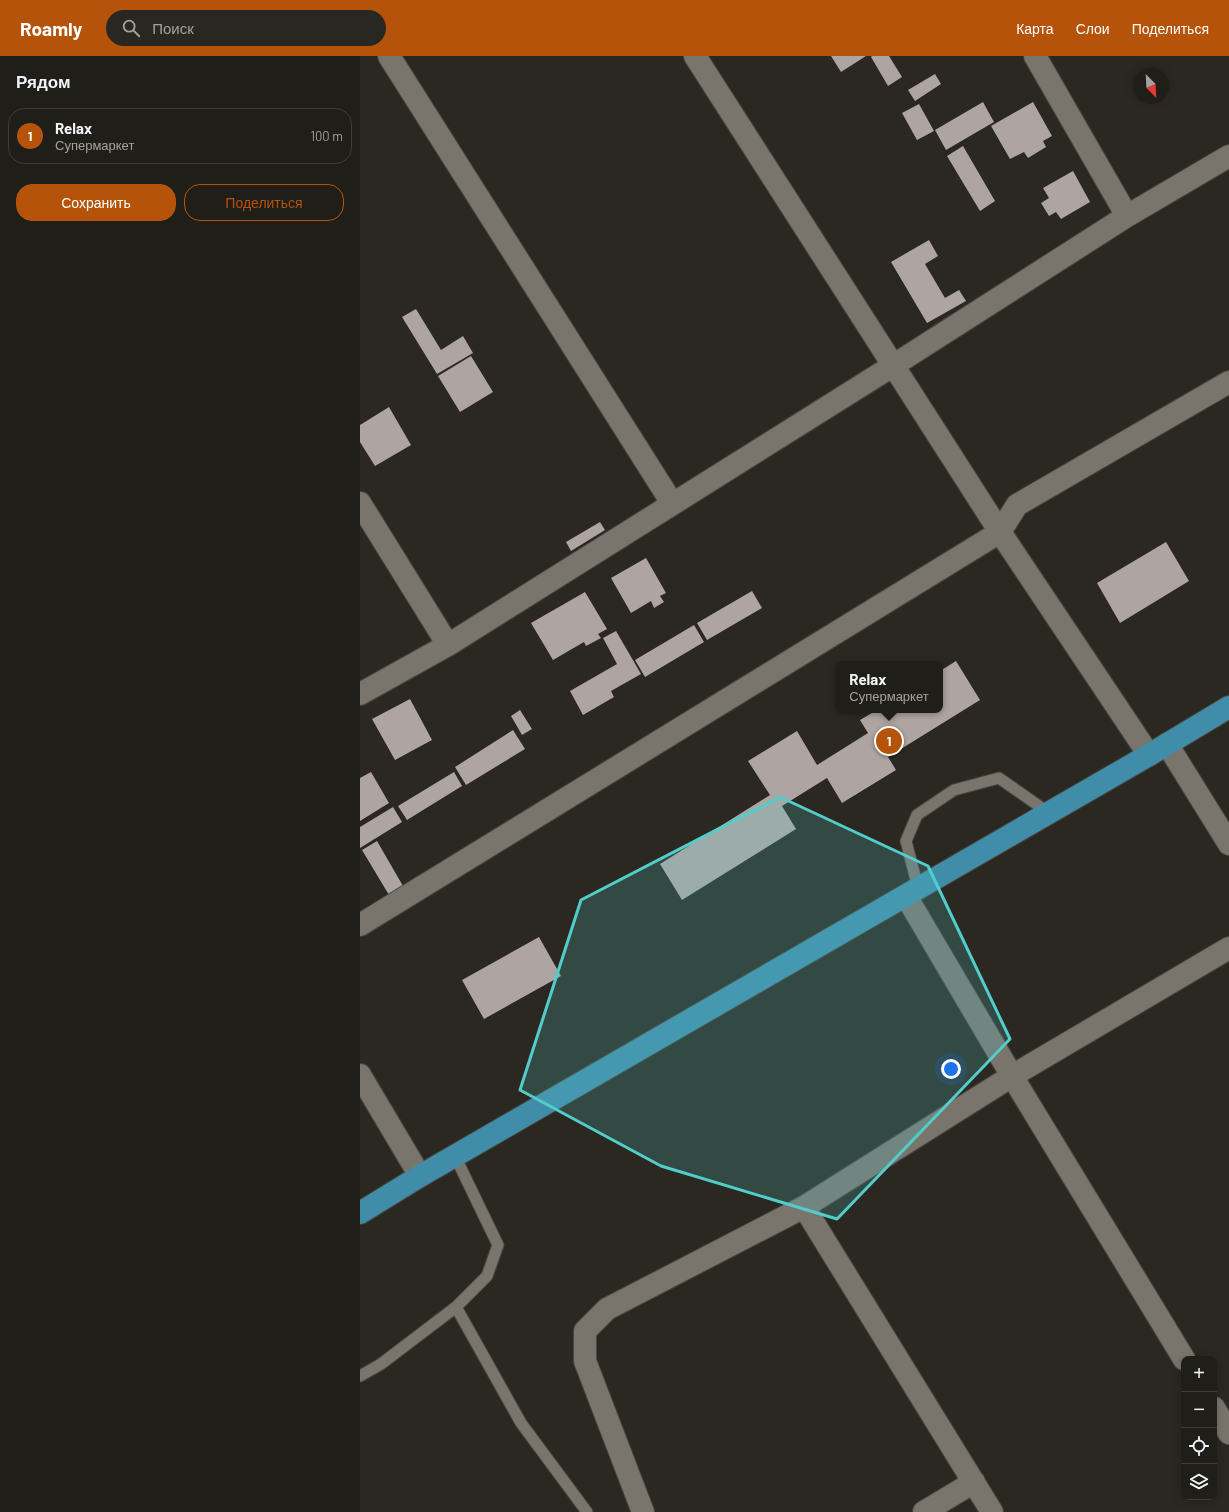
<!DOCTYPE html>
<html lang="ru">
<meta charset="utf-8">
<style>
:root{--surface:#201e19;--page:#282722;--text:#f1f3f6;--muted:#a2a2a2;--line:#3d3c38;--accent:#b45309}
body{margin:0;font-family:Barlow,sans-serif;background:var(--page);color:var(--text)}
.controls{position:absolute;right:12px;bottom:12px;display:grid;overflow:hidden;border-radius:8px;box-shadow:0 2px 10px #0003}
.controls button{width:36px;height:36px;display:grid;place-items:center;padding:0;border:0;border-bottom:1px solid var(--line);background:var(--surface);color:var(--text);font:20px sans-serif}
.compass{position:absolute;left:773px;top:12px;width:36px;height:36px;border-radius:50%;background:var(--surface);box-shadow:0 2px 10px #0003;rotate:156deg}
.you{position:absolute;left:591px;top:1013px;width:14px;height:14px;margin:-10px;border:3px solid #fff;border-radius:50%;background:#1a73e8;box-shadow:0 0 0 6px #1a73e833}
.badge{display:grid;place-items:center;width:26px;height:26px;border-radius:50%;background:var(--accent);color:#fff;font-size:13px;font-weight:700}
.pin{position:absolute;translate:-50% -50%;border:2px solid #fff;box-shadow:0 1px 4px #0006}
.popup{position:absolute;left:475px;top:605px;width:108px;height:52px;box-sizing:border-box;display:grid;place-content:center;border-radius:8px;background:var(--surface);filter:drop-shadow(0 1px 3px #0005);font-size:13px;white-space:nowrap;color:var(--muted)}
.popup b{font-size:15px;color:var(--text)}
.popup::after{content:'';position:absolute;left:50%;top:100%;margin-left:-8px;border:8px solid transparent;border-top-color:var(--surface)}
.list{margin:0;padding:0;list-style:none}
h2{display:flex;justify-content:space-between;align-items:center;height:52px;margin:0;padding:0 16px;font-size:17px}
h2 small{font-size:13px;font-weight:400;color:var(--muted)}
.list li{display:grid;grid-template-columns:26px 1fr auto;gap:12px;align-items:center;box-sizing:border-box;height:56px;margin:0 8px 8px;padding:0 8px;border:1px solid var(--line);border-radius:16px}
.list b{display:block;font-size:15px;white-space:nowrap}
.list p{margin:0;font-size:13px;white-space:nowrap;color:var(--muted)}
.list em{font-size:13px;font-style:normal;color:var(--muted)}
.actions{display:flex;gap:8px;padding:12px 16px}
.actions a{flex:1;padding:9px 0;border:1px solid var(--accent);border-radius:16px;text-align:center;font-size:14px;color:var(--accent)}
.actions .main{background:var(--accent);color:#fff}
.icon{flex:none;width:22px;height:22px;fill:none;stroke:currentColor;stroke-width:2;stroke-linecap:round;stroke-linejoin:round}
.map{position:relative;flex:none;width:869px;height:1456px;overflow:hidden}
header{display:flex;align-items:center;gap:24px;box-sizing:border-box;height:56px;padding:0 20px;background:var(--accent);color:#fff}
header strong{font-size:19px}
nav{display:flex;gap:22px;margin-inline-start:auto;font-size:14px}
.search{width:280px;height:36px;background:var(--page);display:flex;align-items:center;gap:10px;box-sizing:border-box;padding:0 14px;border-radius:22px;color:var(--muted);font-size:15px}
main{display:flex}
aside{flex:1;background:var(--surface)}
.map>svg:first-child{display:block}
</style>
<header>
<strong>Roamly</strong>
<div class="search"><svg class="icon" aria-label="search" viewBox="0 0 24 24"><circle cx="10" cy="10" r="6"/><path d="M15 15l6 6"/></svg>Поиск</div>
<nav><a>Карта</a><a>Слои</a><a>Поделиться</a></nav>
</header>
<main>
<aside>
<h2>Рядом<small></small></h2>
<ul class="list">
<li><span class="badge">1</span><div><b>Relax</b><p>Супермаркет</p></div><em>100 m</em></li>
</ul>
<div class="actions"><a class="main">Сохранить</a><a>Поделиться</a></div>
</aside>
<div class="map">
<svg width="869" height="1456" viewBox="0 0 869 1456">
<rect width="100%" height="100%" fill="#2b2821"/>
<path fill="#aea4a2" d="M471,0H506L481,16Z
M512,0H529L542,21L528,30L511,1Z
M575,18L581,28L555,45L548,34Z
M623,46L634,66L586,94L575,74Z
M673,46L692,80L683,85L686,91L668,102L664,96L650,103L631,70Z
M559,48L574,75L557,84L542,57Z
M603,90L635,145L620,155L587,100Z
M713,115L730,146L701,163L696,156L689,160L681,147L689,142L683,132Z
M569,184L578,200L565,208L585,242L599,234L606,245L567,267L531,206Z
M56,253L81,294L103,280L113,297L77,318L42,261Z
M111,300L133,336L100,356L78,320Z
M29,351L51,389L15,410L0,386V369Z
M240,466L245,474L211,495L206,486Z
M806,486L829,525L760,567L737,527Z
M286,502L306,537L300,540L304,546L294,552L291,545L271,557L251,522Z
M392,535L402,552L347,584L337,567Z
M225,536L247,573L238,578L241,582L226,590L224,586L193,604L171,567Z
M334,569L344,586L285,621L275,604Z
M256,575L281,618L251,635L254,641L223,659L210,635L257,608L243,582Z
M596,605L620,644L528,701L536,714L482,747L467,722L422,750L436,773L322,844L300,808L410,739L388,705L437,675L457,709L508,677L500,664L517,654H580V615Z
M50,643L72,684L35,704L12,663Z
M160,654L172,673L162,679L151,660Z
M153,674L165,693L106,729L95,711Z
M11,716L29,747L0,765V722Z
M94,716L102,730L47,764L38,750Z
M33,751L42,766L0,792V771Z
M17,785L43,830L29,839L2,794Z
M179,881L201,920L124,963L102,924Z"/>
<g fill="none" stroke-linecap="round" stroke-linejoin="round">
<defs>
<path id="lane" d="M558,832L546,785L557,759L594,734L639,722L689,757
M96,1251L161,1367L227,1456
M0,1320L21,1308L96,1251L127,1220L138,1189L95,1100"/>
<path id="street" d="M29,0L312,447
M335,0L640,476L789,699
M675,0L767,160
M0,447L88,589
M0,638L88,589L534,309L767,160L869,100
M807,688L869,788
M546,840L652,1020L824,1303
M0,869L640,476L657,449L869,326
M0,1019L60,1120
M444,1151L632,1456
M854,1352L869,1377
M283,1456L225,1305V1275L247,1253L444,1151L652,1020L869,892
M564,1456L614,1426"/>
<path id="highway" d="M0,1157L60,1120L789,699L869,651"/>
</defs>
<use href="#lane" stroke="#474640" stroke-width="13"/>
<use href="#street" stroke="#474640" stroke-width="24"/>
<use href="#highway" stroke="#474640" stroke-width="24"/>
<use href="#lane" stroke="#79756d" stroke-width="11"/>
<use href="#street" stroke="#79756d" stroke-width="22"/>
<use href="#highway" stroke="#408daa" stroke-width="22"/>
</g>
<path fill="#53cdcb" fill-opacity="0.2" stroke="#53cdcb" stroke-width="3" stroke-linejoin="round" d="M420,741L568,810L650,983L477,1163L301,1110L160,1034L221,844Z"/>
</svg>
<div class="controls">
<button>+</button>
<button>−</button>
<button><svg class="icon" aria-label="locate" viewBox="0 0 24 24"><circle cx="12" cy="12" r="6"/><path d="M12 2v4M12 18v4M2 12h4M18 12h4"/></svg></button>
<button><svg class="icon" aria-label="layers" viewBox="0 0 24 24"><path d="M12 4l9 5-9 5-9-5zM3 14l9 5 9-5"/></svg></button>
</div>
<svg class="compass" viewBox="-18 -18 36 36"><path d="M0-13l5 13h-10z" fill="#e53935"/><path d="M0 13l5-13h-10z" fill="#a2a2a2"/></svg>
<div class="you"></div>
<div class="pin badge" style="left:529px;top:685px">1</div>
<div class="popup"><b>Relax</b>Супермаркет</div>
</div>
</main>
